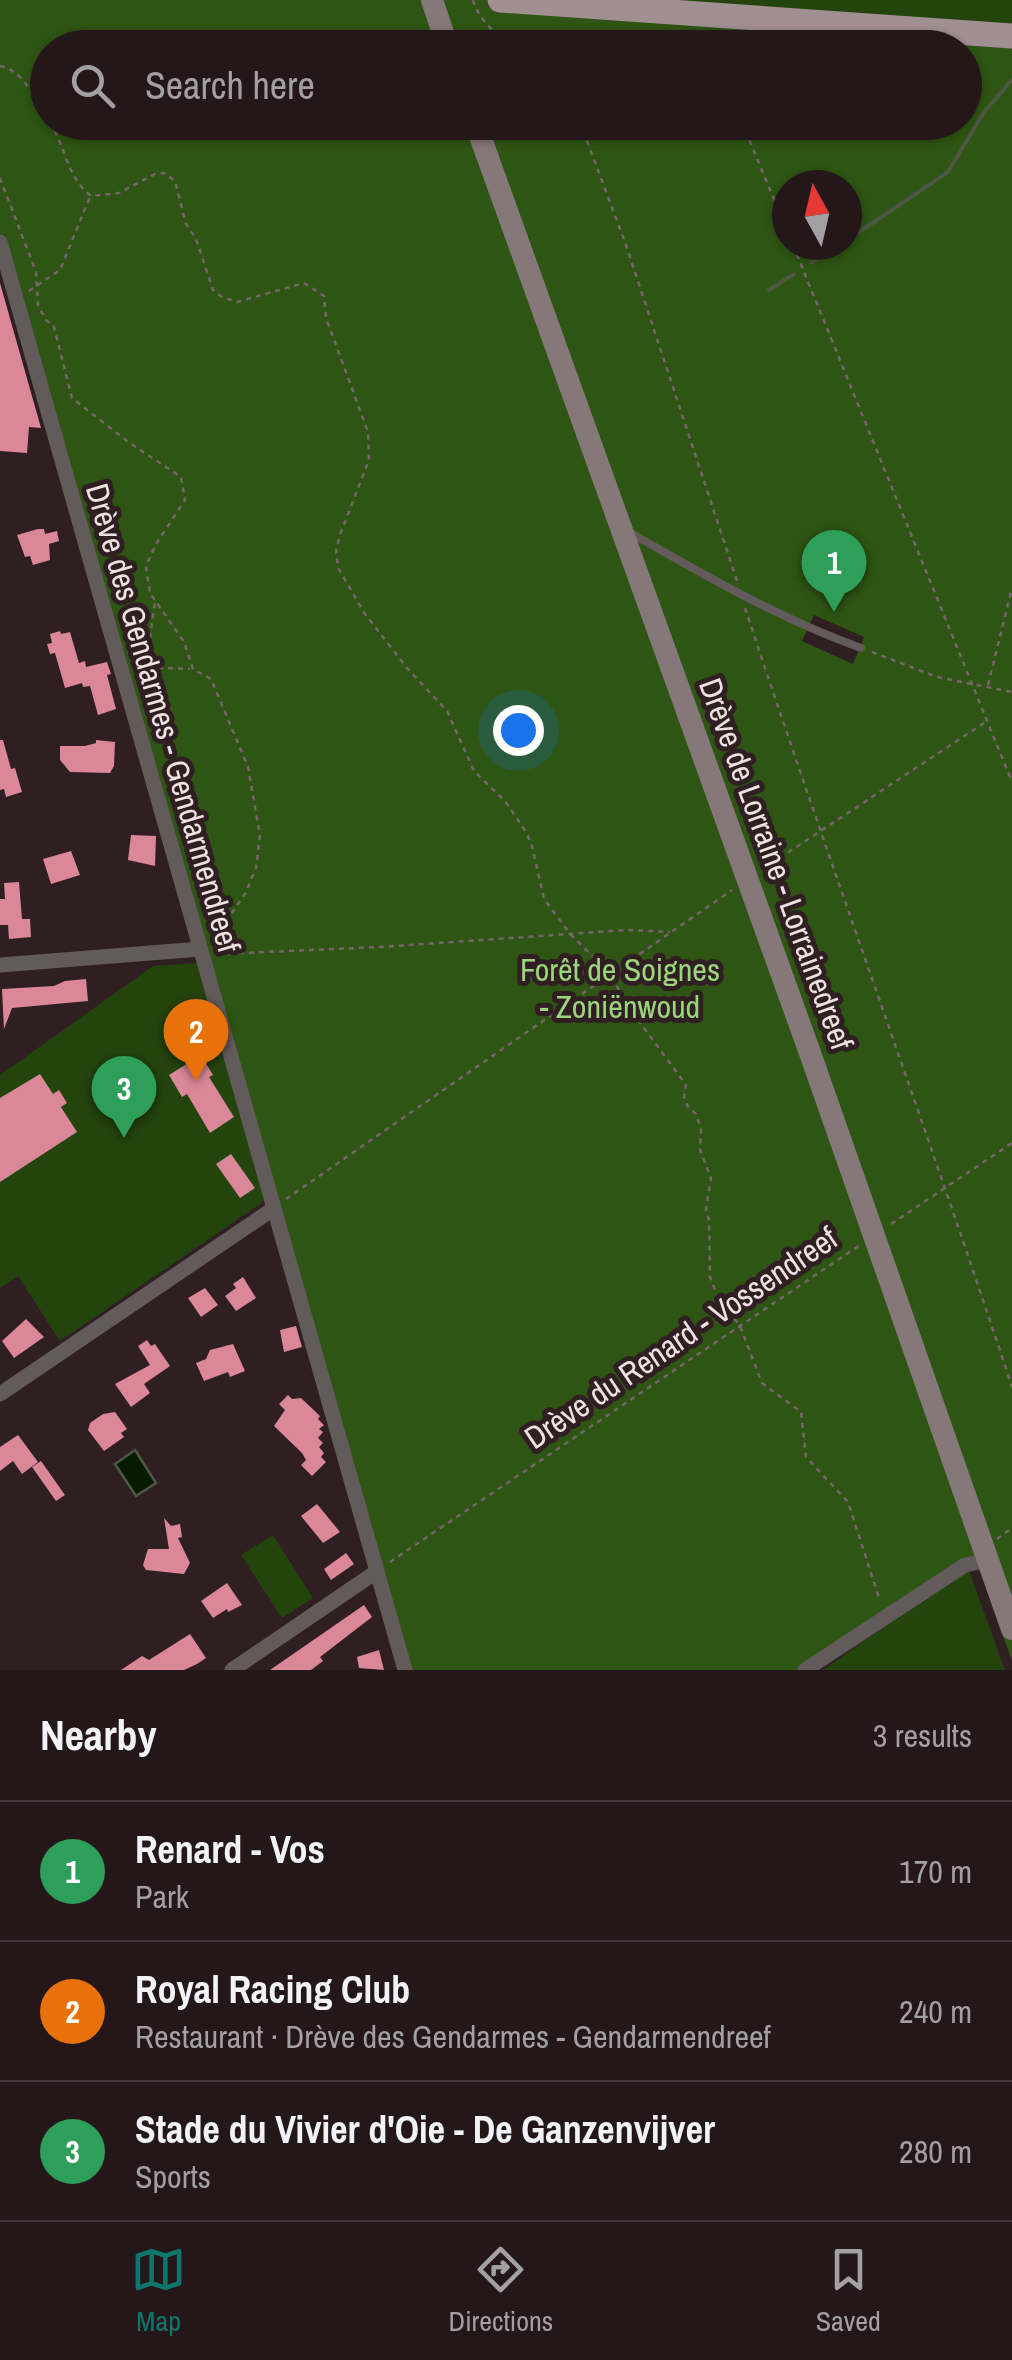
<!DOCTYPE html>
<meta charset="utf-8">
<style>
:root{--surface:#24171a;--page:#2c2023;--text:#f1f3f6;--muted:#a39fa2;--line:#413639;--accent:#0f766e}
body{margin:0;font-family:"Archivo Narrow",sans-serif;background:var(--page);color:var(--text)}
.compass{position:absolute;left:772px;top:170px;width:90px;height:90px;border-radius:50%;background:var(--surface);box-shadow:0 2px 8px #0004;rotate:352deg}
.you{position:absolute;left:518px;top:730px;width:35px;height:35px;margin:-25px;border:8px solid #fff;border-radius:50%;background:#1a73e8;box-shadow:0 0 0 15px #1a73e833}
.badge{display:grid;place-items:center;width:65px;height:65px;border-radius:50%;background:var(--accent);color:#fff;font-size:32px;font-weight:700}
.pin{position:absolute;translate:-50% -82px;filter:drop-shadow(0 2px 5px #0008)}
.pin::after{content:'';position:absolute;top:52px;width:35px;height:30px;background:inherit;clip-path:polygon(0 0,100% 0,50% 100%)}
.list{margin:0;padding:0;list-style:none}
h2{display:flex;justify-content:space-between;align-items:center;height:130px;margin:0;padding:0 40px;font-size:42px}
h2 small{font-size:32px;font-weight:400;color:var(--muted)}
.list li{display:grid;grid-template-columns:65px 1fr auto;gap:30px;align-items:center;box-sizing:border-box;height:140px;padding:0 40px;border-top:2px solid var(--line)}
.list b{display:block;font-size:38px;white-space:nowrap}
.list p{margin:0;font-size:32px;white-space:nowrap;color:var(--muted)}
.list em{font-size:32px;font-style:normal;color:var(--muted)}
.icon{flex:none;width:55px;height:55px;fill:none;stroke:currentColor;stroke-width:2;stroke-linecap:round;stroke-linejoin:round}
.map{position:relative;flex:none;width:1012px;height:1670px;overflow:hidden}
.search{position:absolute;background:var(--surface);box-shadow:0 2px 8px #0004;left:30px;right:30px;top:30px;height:110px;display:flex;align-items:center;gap:25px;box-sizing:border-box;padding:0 35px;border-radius:55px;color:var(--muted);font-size:38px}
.sheet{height:550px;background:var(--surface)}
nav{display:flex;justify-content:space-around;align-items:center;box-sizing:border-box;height:140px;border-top:2px solid var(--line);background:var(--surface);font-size:28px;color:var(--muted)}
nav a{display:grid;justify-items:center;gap:5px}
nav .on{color:var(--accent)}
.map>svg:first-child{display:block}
</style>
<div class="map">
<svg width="1012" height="1670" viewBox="0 0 1012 1670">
<rect width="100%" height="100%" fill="#301f22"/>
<path fill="#24440d" d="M557,0H1012V33Z
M199,963L266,1200L60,1341L18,1276L0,1288V1075L153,966Z
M273,1535L313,1598L282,1618L241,1555Z
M968,1568L1005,1670H823Z"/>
<path fill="#2e5513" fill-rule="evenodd" d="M0,0H557L1012,33V1661L975,1558L804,1670H407L0,234ZM48,48H964V122H48ZM787,185H847V245H787ZM814,615L864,637L853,664L802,641Z"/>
<path fill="#071b00" stroke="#4c5744" stroke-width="2.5" d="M135,1450L156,1483L136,1496L115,1464Z"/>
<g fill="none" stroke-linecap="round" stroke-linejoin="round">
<path stroke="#4c5744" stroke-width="4" d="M847,240L948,172L984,112L1012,80
M811,263L839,245
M769,290L794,274"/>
</g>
<path fill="#da8798" d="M0,283L41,428L29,427L27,453L0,451Z
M38,529H44L45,534L57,531L59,541L49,544L50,560L33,565L30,556L25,557L17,535Z
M60,631L61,634L70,632L79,663L85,661L86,667L107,662L111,674L107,675L116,709L98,715L90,686L83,687L82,683L65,688L55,653L50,654L47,644L52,643L50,634Z
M0,740H3L11,769L15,768L22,792L6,797L4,789L0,790Z
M96,740L115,742L114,766L110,773L70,772L60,760V746H85L96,743Z
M131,835L156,836L155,866L128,860Z
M71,851L80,875L51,884L43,859Z
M19,882L22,919H30L31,937L9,939L8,925H0V899H5L4,883Z
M86,979L88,1001L12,1008L4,1029L2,989L54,986L65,981Z
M201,1055L213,1075L209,1077L234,1117L210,1133L187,1094L182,1097L169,1075Z
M40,1074L53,1094L59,1090L67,1103L61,1107L77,1132L0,1182V1098Z
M231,1154L255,1188L240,1198L216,1164Z
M243,1277L256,1298L236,1311L225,1296L236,1288L233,1284Z
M205,1288L218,1305L201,1317L188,1298Z
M26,1319L44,1337L14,1358L2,1341Z
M296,1326L302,1347L284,1352L280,1330Z
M147,1340L151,1346L155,1344L170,1366L144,1384L150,1393L131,1407L115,1384L150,1365L138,1346Z
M233,1344L245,1371L230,1377L228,1372L204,1381L196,1363L206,1359L210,1350Z
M288,1395L292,1399L301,1398L320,1416L318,1419L324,1425L319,1429L323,1432L318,1438L323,1443L319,1447L324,1453L321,1457L326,1462L312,1476L301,1465L306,1460L302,1453L274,1426L285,1410L279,1404Z
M115,1412L127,1429L121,1433L124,1437L104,1451L88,1430L90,1423L103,1414Z
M18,1435L38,1462L22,1474L13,1461L0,1471V1447Z
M41,1461L65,1495L56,1501L32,1467Z
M317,1504L340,1532L323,1543L301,1516Z
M164,1518L171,1526L180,1524L182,1537L178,1538L190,1563L184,1574L146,1570L143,1565L148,1549H169Z
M346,1553L354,1564L331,1580L324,1569Z
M227,1583L242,1605L228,1612L227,1609L213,1618L201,1601Z
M364,1605L372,1617L320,1657L323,1661L311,1670H270Z
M190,1634L206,1658L197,1664L184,1670H121L142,1656L149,1660Z
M379,1650L384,1670L359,1668L357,1657Z"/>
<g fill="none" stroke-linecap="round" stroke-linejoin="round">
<path stroke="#756668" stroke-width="2.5" stroke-dasharray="5 5" stroke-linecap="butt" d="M473,0C479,21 497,34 513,48
M706,35L711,48
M0,66C23,70 36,100 48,119
M50,122C66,148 66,176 91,196L119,193L155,174L164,173L175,181L186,224L196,239L213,290L222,297L237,302L304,283L324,296L326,318L368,432L369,460L341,532L336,550L338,568L365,614L407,668L447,711L474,771L505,801L526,832L532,846L544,899L570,934L610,973L625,1002L686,1085L684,1097L688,1107L696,1114L701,1128L700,1150L711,1178L706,1210L709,1220L710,1277L717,1295L740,1326L762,1383L801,1412L806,1457L848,1502L880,1601
M580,122L626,245L737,581
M742,122L787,231
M0,178L36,272L38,305L46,320L54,327L72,398L127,441L181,477L185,500L156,544L146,566L150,593L184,642L193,669L211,679L248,767L260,835L256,868L245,894L229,917L225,941L218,952
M793,245L1012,782
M29,291L60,270L90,197
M745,608C831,868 926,1126 1012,1387
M872,652L937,677L1012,692
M148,667L190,669
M137,673L146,667L155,602
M988,685L1012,588
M763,869L987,721
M219,954L380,947L627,930L670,932
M286,1199L732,890
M891,1224L1012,1143
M997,1539L1012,1528
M390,1562L860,1245"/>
<path stroke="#635a5b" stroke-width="8" d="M629,532C704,575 780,619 861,648"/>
<path stroke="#635a5b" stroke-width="15" d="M0,242L405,1670
M0,965L200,949
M0,1394L273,1209
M232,1670L376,1572
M805,1670L965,1565L988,1560"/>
<path stroke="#86787a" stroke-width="22" d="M432,0L448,48
M475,122L810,1053L1012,1629"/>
<path stroke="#a18f92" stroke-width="25" d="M500,0L1012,36"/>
</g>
<g text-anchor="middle" stroke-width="10" stroke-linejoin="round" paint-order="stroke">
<g font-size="32" fill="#eee2e4" stroke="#301f22">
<text transform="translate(163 718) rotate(74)" y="11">Drève des Gendarmes - Gendarmendreef</text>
<text transform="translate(776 864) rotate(70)" y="11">Drève de Lorraine - Lorrainedreef</text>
<text transform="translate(681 1338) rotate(-34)" y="11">Drève du Renard - Vossendreef</text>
</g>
<g font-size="32" fill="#9cd57b" stroke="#301f22">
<text x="620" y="981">Forêt de Soignes<tspan x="620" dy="37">- Zoniënwoud</tspan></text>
</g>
</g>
</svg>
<svg class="compass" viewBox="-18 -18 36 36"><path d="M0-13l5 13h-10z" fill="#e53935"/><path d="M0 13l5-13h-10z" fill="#a39fa2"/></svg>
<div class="you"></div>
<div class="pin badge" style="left:834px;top:612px;background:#2e9e5b">1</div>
<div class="pin badge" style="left:196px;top:1081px;background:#e8710a">2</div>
<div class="pin badge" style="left:124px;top:1138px;background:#2e9e5b">3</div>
<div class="search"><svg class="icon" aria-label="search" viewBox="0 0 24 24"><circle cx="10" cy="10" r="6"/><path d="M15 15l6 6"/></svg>Search here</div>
</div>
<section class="sheet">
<h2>Nearby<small>3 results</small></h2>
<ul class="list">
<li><span class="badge" style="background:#2e9e5b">1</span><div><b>Renard - Vos</b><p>Park</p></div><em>170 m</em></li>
<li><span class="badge" style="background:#e8710a">2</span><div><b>Royal Racing Club</b><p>Restaurant · Drève des Gendarmes - Gendarmendreef</p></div><em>240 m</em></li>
<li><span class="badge" style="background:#2e9e5b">3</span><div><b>Stade du Vivier d'Oie - De Ganzenvijver</b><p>Sports</p></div><em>280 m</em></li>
</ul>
</section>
<nav>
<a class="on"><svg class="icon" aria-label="map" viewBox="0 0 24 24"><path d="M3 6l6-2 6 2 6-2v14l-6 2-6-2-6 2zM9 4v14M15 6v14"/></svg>Map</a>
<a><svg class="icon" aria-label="directions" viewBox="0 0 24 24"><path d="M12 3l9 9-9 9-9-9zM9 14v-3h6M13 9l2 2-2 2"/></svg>Directions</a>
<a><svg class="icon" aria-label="saved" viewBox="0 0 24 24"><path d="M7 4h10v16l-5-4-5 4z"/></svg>Saved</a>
</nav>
